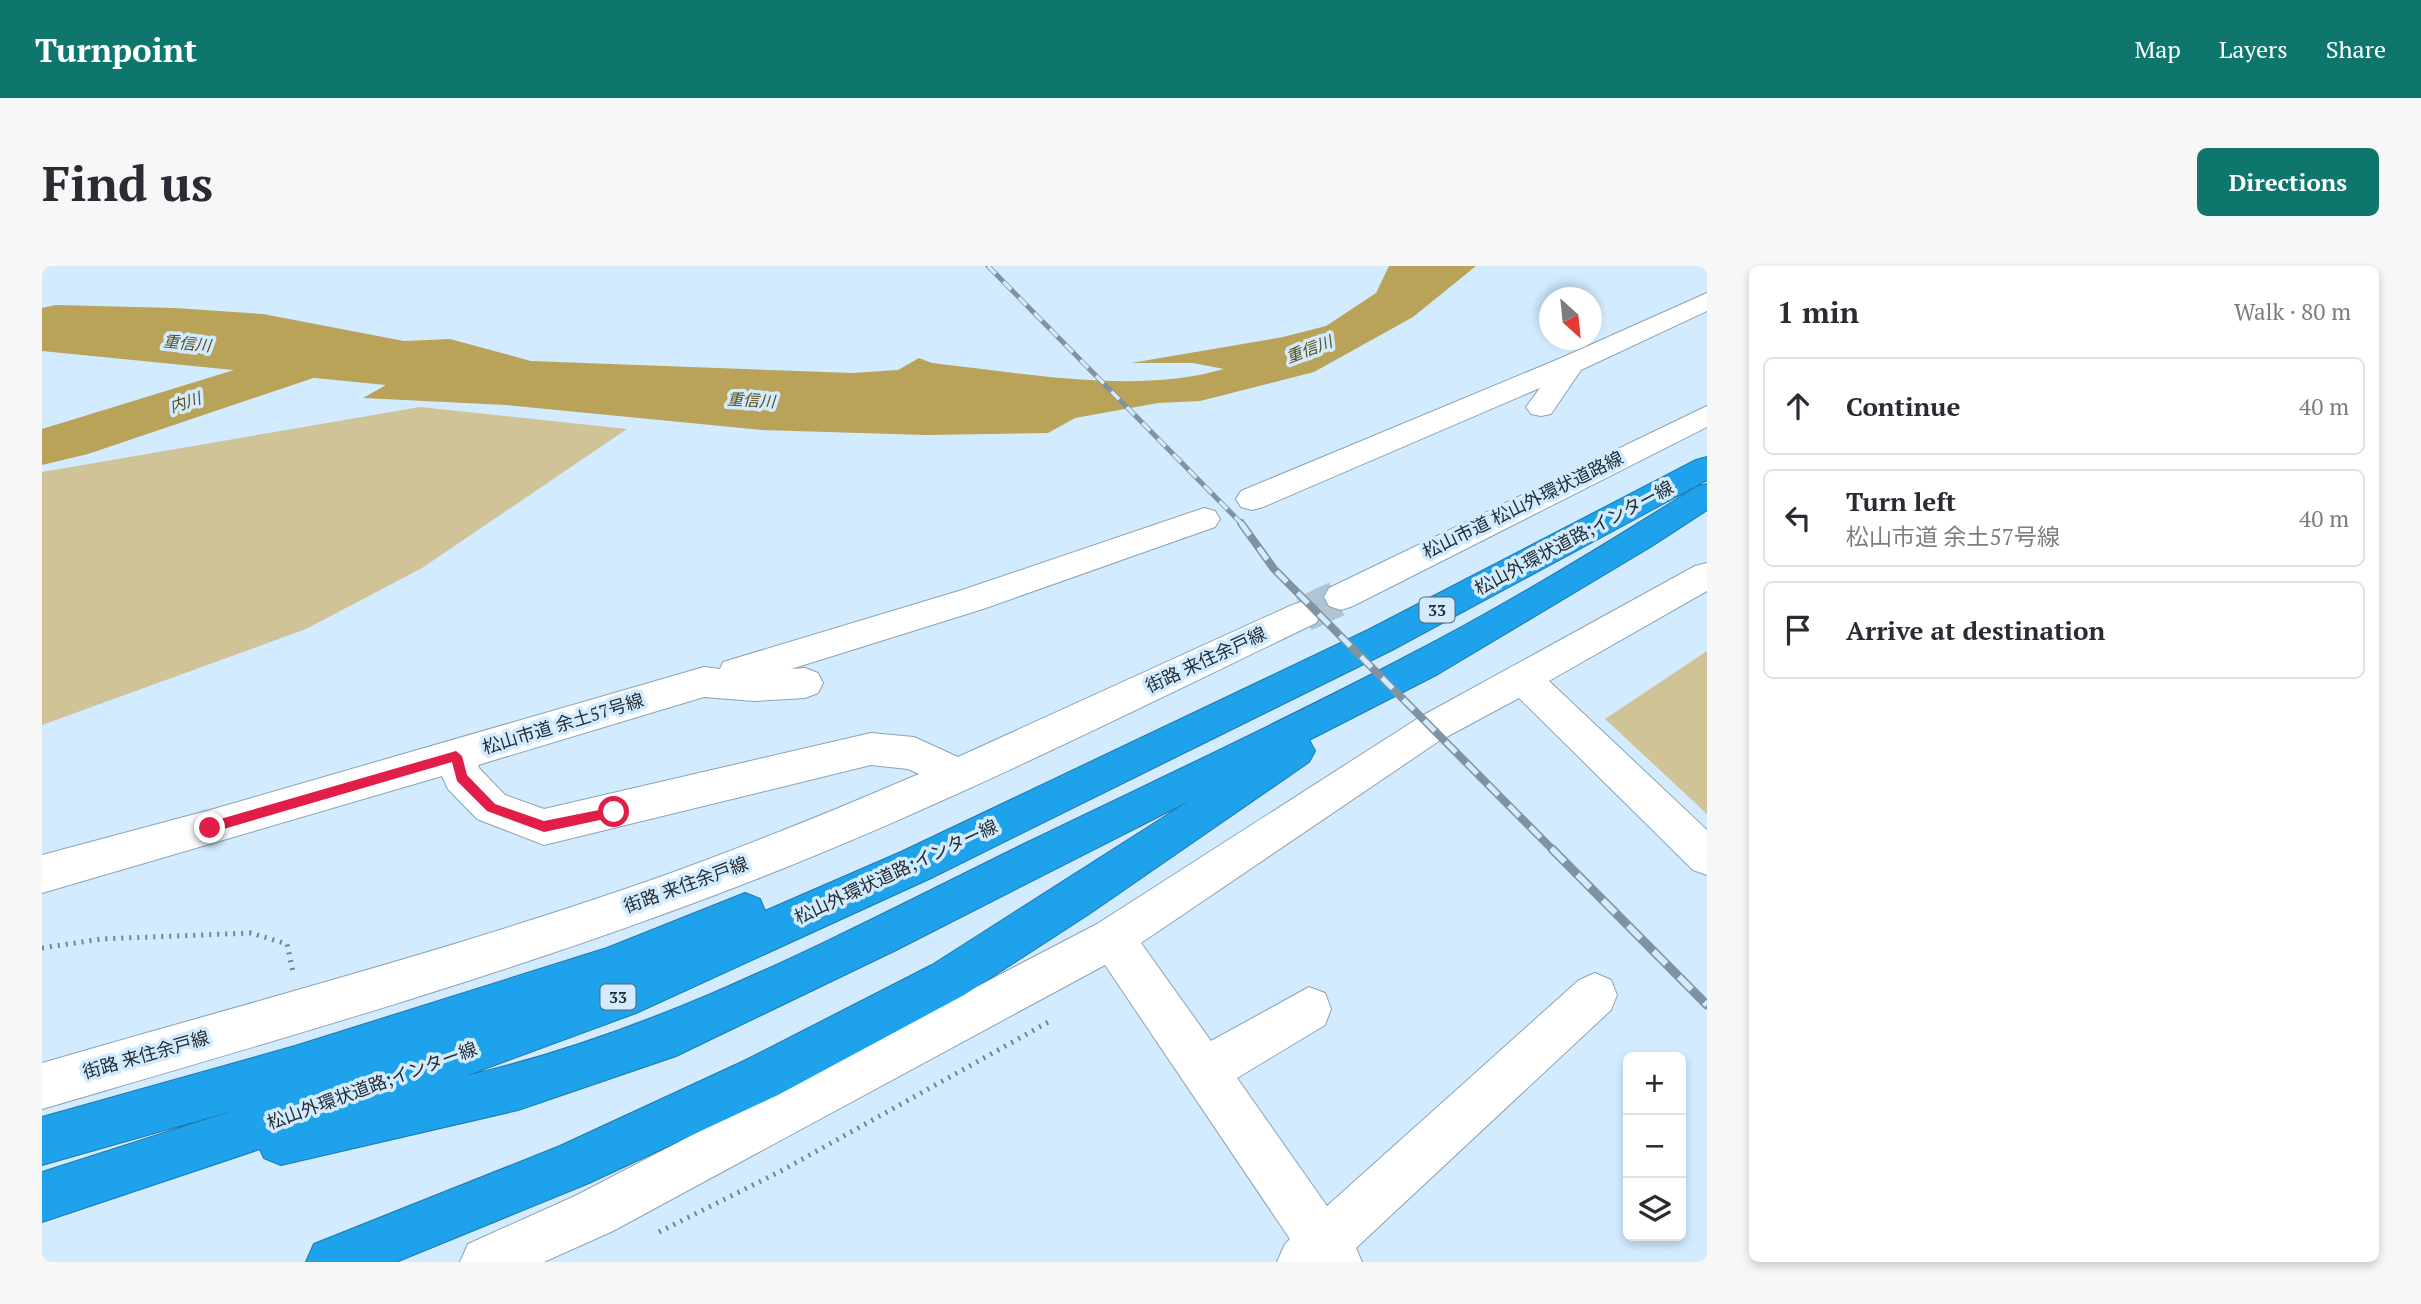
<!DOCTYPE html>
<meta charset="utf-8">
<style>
:root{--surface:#fff;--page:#f7f7f7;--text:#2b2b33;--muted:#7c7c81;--line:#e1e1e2;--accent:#0f766e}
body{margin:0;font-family:"PT Serif","Noto Sans JP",serif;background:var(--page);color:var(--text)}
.controls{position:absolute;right:21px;bottom:21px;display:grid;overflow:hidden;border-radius:10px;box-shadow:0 4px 10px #0003}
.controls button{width:63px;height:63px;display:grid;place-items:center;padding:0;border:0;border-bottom:2px solid var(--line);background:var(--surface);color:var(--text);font:35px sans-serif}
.compass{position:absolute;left:1497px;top:21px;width:63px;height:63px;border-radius:50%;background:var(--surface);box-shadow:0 4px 10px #0003;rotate:153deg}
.stop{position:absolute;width:21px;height:21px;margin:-16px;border:5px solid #e11d48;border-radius:50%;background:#fff}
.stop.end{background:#e11d48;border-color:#fff;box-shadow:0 2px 7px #0008}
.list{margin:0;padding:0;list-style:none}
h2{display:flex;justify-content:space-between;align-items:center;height:91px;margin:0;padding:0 28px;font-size:30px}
h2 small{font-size:23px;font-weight:400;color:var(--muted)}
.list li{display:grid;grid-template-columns:46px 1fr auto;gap:21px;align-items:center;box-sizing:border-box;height:98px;margin:0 14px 14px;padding:0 14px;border:2px solid var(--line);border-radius:10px}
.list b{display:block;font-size:26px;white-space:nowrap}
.list p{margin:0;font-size:23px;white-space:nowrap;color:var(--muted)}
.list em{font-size:23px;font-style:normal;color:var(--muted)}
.icon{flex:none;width:38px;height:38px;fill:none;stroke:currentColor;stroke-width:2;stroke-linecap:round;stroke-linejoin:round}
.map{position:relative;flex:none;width:1665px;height:996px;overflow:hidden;border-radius:10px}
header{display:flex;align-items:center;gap:42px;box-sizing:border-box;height:98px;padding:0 35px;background:var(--accent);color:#fff}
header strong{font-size:33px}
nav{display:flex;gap:38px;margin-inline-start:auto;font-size:24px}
.intro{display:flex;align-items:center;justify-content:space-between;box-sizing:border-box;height:168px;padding:0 42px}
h1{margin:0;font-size:49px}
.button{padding:18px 32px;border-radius:10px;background:var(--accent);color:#fff;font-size:24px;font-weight:700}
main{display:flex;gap:42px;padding:0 42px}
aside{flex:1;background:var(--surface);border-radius:10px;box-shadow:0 4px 10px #0003}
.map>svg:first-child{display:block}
</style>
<header>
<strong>Turnpoint</strong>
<nav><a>Map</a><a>Layers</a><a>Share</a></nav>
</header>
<div class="intro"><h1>Find us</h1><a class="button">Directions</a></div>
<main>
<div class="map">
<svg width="1665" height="996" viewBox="0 0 1665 996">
<rect width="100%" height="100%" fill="#d2ebff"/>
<path fill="#d0c398" d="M378,141L585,163L380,302L264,363L0,459V206Z
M1665,385V548L1563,453Z"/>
<path fill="#b9a359" d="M1347,0H1434L1371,51L1272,106L1158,135L1116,137L1033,152L1006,167L884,169L720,164L464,139L321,132L344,119L0,85V42L14,39L133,42L221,48L362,75L408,73L489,95L810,107L856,104L877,92L890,97C980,107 1094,129 1182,103L1151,97H1089L1241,71L1284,60L1334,27Z"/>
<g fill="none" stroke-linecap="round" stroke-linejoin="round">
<path fill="#b9a359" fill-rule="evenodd" d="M286,75L304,79L311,90L304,101L46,188L0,199V163Z"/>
<path stroke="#afc5d6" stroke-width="36" stroke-dasharray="36 18" stroke-linecap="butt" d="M1262,348L1299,331"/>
<defs>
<path id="minor" d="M1665,27V45L1539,104L1509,148L1499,150L1489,148L1484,141L1498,122L1221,241L1210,244L1199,241L1194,233L1199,225L1519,92Z
M1665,140V161L1311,340L1299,344L1287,340L1282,331L1287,322Z
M1162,242L1173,245L1178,253L1173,261L941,343L749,403L763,402L776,407L781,417L776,427L763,432L712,435L662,431L436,499L437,502L463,529L502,543L829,467L872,471L916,491L1250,339L1262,335L1274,339L1279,348L1274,357C1089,446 904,539 712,614C479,705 239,773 0,843V797C206,737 413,683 615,612C704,580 791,545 877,508L866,503L829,499L502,579L435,553L406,523L400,510L0,627V589L168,544L662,401L678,403L681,396L920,324Z
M1665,297V325L1507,415L1665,564V609L1651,604L1477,432L1397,475L1099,677L1169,775L1267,721L1283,727L1289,743L1283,759L1195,812L1285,940L1537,714L1553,707L1569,714L1575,729L1569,744L1314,982L1320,996H1235L1243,978L1248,973L1063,699L571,965L502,996H418L426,978L535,929L1055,658L1378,451L1653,300Z"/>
<path id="motorway" d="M1665,191V214L1350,384L889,612L594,747L423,810C622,765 804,665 986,576C1114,514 1244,454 1369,388C1466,338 1561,280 1654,221L1665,218V244L1610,280L1396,408L1267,474L1273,485L1267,496L1047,648L922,729L736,829L547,917L354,996H264L272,978L518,880L702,795L890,699L1147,535L854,684L634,790L476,844L239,899L222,892L218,883L0,956V906L197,843L0,899V851L253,780L565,682L703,627L718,633L723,645L859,586L1326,364L1654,194Z"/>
</defs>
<use href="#minor" stroke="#8ba3b4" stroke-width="2"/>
<use href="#motorway" stroke="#2079ac" stroke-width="2"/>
<path stroke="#738390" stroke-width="5" stroke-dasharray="2 6" stroke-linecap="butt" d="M0,682L59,673L209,667L245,678L251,706
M617,966L739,905L1010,754"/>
<use href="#minor" fill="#fff" fill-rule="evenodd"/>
<use href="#motorway" fill="#1ea2ec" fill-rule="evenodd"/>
<defs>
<path id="rail-far2" d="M946,0L1200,258"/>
<path id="rail-far1" d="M1199,257L1232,303L1511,584"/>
<path id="rail" d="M1510,583L1665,739"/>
</defs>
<use href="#rail-far2" stroke="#8192a0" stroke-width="5"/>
<use href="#rail-far1" stroke="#8192a0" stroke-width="8"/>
<use href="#rail" stroke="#8192a0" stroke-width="9"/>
<use href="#rail-far2" stroke="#d2ebff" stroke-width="3.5" stroke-dasharray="11" stroke-linecap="butt"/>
<use href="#rail-far1" stroke="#d2ebff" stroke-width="5" stroke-dasharray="15" stroke-linecap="butt"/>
<use href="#rail" stroke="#d2ebff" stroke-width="6" stroke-dasharray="18" stroke-linecap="butt"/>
</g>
<path fill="#e11d48" d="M414,485L420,490L425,509L453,538L502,555L572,541L578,546L572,551L502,566L445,545L415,515L410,496L168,567L162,562L168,556Z"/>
<g text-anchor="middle" stroke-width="7" stroke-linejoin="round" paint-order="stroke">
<g font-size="16" font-style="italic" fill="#5c4d14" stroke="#d2ebff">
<text transform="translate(145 77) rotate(6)" y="6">重信川</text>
<text transform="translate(1267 83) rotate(-21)" y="6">重信川</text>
<text transform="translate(709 134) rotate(3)" y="6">重信川</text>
<text transform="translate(143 136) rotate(-18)" y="6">内川</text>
</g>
<g fill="#d2ebff" stroke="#586671" stroke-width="2">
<rect x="1377.5" y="331.5" width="35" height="25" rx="5"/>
<rect x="558.5" y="718.5" width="35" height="25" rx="5"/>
</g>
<g font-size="16" font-weight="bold" fill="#242d34">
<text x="1395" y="350">33</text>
<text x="576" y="737">33</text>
</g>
<g font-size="18" fill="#242d34" stroke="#d2ebff">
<text transform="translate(1481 239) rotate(-26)" y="6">松山市道 松山外環状道路線</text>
<text transform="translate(1532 272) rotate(-28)" y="6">松山外環状道路;インター線</text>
<text transform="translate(1164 394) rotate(-25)" y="6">街路 来住余戸線</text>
<text transform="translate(521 458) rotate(-17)" y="6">松山市道 余土57号線</text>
<text transform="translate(854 606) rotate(-25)" y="6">松山外環状道路;インター線</text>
<text transform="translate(644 619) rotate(-20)" y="6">街路 来住余戸線</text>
<text transform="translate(104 789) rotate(-16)" y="6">街路 来住余戸線</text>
<text transform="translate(330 820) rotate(-20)" y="6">松山外環状道路;インター線</text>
</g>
</g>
</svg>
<div class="controls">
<button>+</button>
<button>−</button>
<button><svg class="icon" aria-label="layers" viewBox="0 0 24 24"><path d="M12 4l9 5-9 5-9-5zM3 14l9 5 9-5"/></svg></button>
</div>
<svg class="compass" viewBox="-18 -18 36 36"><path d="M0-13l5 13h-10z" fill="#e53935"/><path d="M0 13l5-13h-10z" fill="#7c7c81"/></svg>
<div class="stop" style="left:572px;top:546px"></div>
<div class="stop end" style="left:168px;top:562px"></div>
</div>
<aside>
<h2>1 min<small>Walk · 80 m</small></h2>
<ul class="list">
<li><svg class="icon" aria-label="ahead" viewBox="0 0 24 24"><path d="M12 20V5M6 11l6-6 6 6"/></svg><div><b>Continue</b></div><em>40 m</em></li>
<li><svg class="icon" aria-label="left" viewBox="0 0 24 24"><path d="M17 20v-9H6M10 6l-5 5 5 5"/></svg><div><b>Turn left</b><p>松山市道 余土57号線</p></div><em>40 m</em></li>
<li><svg class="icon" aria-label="arrive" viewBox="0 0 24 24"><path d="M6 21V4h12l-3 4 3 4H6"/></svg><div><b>Arrive at destination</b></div></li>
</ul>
</aside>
</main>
